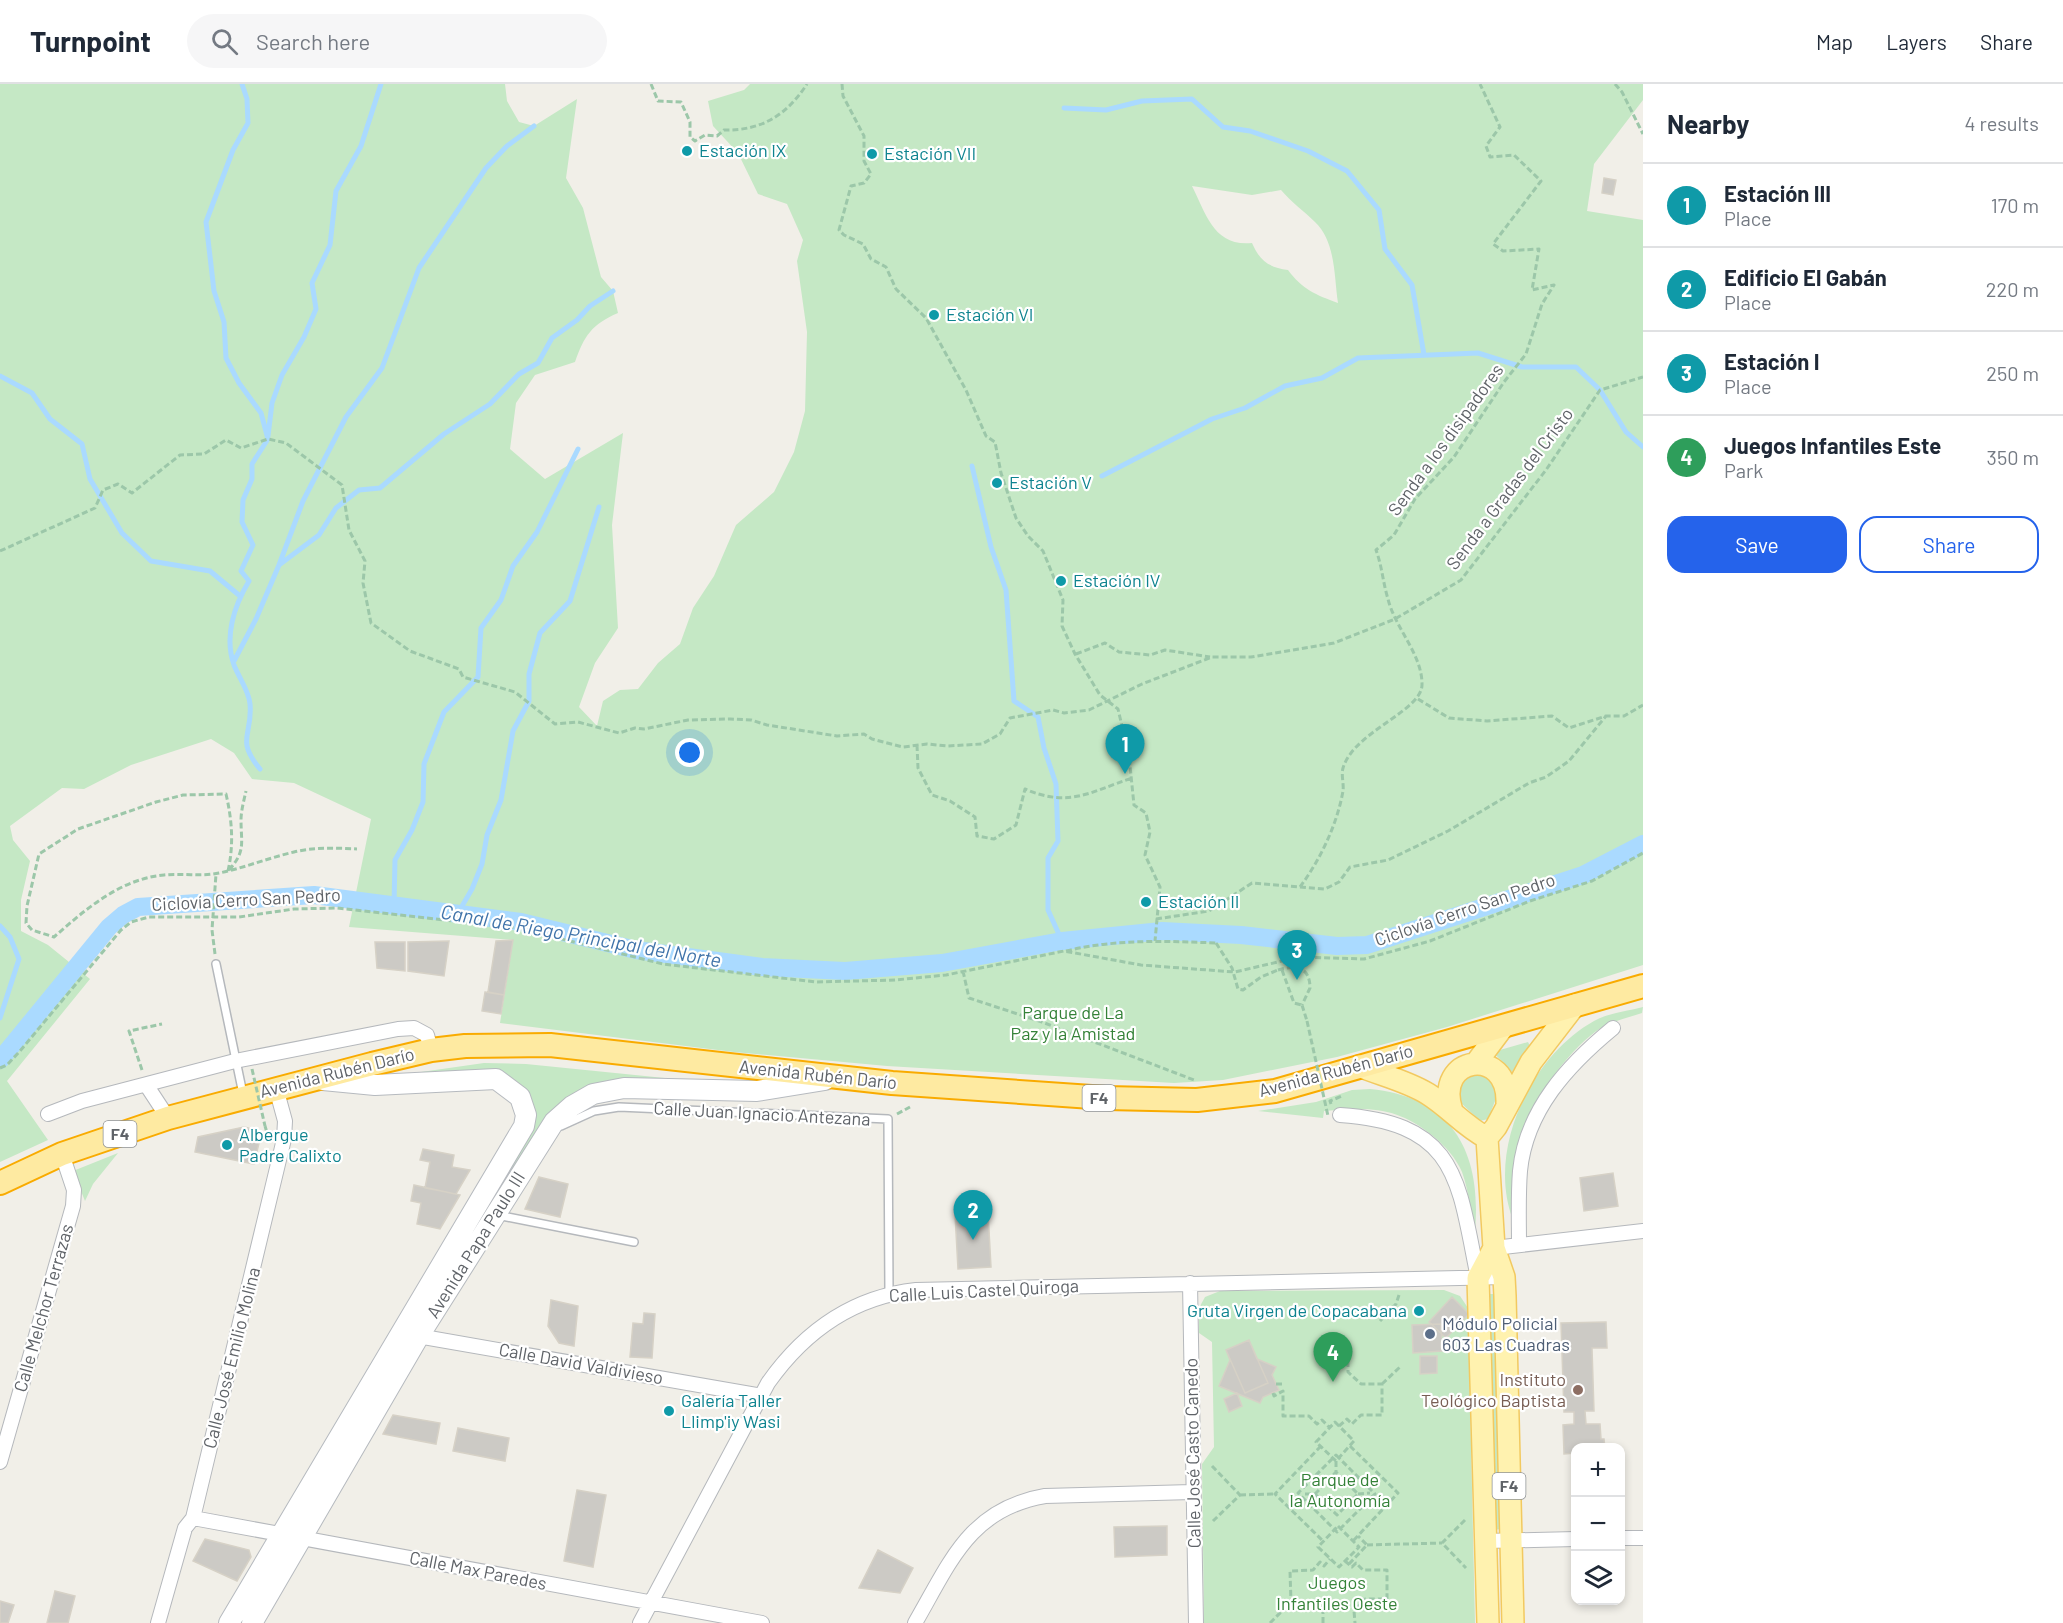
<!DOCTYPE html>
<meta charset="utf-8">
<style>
:root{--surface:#fff;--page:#f6f6f7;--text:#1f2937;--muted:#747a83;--line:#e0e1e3;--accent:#2563eb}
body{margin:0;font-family:Barlow,sans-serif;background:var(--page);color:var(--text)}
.controls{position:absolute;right:18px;bottom:18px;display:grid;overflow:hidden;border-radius:12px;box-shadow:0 3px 9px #0003}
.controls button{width:54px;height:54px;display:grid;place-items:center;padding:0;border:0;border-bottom:2px solid var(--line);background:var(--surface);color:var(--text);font:30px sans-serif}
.you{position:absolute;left:690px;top:669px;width:21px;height:21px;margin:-15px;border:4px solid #fff;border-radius:50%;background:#1a73e8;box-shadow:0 0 0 9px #1a73e833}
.badge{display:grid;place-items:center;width:39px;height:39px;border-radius:50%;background:var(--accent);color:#fff;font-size:20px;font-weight:700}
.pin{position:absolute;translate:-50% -50px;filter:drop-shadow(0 2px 3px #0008)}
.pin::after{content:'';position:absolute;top:32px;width:21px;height:18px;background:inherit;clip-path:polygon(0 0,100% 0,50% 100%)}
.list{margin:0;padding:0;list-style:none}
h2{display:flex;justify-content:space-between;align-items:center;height:78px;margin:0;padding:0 24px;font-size:26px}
h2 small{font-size:20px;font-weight:400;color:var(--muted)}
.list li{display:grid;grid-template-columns:39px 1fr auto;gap:18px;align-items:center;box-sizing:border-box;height:84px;padding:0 24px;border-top:2px solid var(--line)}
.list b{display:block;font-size:22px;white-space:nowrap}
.list p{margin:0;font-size:20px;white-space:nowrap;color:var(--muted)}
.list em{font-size:20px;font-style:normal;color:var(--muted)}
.actions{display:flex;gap:12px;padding:18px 24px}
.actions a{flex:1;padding:14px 0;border:2px solid var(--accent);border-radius:18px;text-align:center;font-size:21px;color:var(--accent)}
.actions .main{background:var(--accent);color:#fff}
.icon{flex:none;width:33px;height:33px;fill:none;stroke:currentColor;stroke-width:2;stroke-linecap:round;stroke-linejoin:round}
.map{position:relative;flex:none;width:1643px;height:1539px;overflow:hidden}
header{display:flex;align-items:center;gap:36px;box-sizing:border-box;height:84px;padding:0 30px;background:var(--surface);border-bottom:2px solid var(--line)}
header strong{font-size:28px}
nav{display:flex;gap:33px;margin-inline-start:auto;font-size:21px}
.search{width:420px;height:54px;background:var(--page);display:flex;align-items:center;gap:15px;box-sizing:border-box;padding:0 21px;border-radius:33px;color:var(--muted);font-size:22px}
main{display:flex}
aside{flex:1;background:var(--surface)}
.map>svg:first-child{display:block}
</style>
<header>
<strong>Turnpoint</strong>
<div class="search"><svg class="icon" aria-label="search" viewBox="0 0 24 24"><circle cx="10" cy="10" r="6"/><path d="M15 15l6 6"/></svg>Search here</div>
<nav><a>Map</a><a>Layers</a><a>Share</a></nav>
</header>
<main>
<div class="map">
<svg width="1643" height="1539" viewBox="0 0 1643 1539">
<rect width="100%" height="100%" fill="#f1efe8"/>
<path fill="#c5e8c5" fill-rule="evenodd" d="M0,0H505L507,17L519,38L534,42L577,15L566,94L583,124L601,193L613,207L618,229C592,240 584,252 575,278L535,291L516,319L510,365L545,395L623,349L612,441L618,544L595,579L579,623L597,642L603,617L620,606L638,605L658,579L680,560L693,524L714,492L736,441L774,408L794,368L805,327L807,248L797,177L803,156L787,120L758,110L738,69L713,42L708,17L744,6L750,0H1643V16L1594,80L1587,127L1643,136V881L1447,943L1337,973L1223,996L1174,999L887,982L734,968L500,939L513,856L349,843L371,735L294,699L252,695L234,669L211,655L131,681L84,705L62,704L10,742L13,756L30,777L21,816V847L48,861L90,895L7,997L48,1056L0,1078ZM1192,102L1252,111L1281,106C1291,118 1304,127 1315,138C1336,158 1334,193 1338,219C1316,211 1302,205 1288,186C1268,183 1260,177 1252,159C1214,163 1206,130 1192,102Z
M1643,923L1642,929C1627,934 1608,938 1595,948C1561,974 1526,1026 1517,1067C1512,1089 1514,1114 1513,1136C1486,1066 1531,972 1594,937C1608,929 1628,927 1643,923Z
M1528,958L1530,962L1512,988L1493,968Z
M484,979L526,980L734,1001L590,1002L424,1233L419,1229L534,1038L533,1021L525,1008L386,993Z
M1466,988L1491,990L1497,1012L1488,1035L1480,1037L1460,1018L1457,997Z
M1370,1005C1453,1013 1482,1069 1475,1147C1470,1128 1469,1107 1462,1088C1456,1074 1445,1062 1433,1052C1396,1022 1369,1023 1324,1027L1323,1034L1258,1027L1316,1018L1352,1006Z
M118,1069L93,1100L85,1117L73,1087Z
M1444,1206L1460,1212L1468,1224L1475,1539H1204L1202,1380L1214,1363L1212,1258L1199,1249V1224L1205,1213L1220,1207Z
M1489,1210H1497L1501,1445L1493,1446Z"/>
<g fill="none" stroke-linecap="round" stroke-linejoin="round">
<path stroke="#aadaff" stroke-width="5" d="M242,0L247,15L248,39L233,66L206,138L214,207L224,238L226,274L239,299L261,329L268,355L252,380V395L243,416L242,438L253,461L241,487L249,497C234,522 224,553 234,581C239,594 249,607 250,620C253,651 235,655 260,685
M1064,24L1106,26L1142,17L1192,15L1223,43L1250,47L1308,67L1347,87L1379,126L1385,165L1412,201L1424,271
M0,292L32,309L50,335L82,360L90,395L122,449L151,477L210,487L240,512
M268,352L272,319L282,291L304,253L316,225L312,199L330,161L336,107L361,62L381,0
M972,382L991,463L1006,506L1014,617L1038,633L1044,664L1056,700L1058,757L1048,774V826L1062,857
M1102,392L1212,335L1245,324L1285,302L1322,294L1358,274L1478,269L1522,283H1576L1600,306L1626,348L1643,363
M279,481L303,417L346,333L382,284L419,184L486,84L507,62L534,42
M234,577L256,535L279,481L319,451L336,424L359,406L380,404L444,350L490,320L519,290L538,279L552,254L577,236L590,222L613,207
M394,820L395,776L412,746L423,718L424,680L444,628L478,593L481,544L501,516L513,482L537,448L578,365
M458,829L472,805L482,780L487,751L501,716L513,647L529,617V590L540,549L570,517L599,423
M0,842L10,853L19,875L0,934"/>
<path stroke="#aadaff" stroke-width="18" d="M0,976L109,843L123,831L138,823L314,811L521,838L636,866L762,883L845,887L942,879L1062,857L1162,847L1241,851L1337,862L1367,861L1583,791L1643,760"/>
</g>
<path fill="#cccac5" stroke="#d6d1c6" stroke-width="1.5" d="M1604,94L1616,96L1613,111L1602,109Z
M513,856L504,911L488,908L496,857Z
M449,857L444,892L408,887V858Z
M375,858H405V887L377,884Z
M485,908L504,911L501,930L482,927Z
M244,1043L252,1045L260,1055L254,1080L195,1068L198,1053Z
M423,1065L454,1071L452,1083L470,1086L456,1110L425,1104L430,1078L420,1076Z
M1613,1089L1618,1122L1584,1127L1580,1094Z
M539,1093L568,1100L560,1133L525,1125Z
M414,1101L460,1111L440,1145L417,1140L421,1119L411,1117Z
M988,1128L991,1183L958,1185L955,1130Z
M1452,1213L1469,1230L1446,1254L1429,1238Z
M551,1216L578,1222L574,1262L559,1259L548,1242Z
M644,1229L655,1230L652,1274L630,1273L633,1239L643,1240Z
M1606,1238L1607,1264H1592L1594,1327H1585L1586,1340H1600L1601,1355H1604L1605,1364H1576V1369L1564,1370L1563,1341L1574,1340V1328H1564L1561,1239Z
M1441,1240L1442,1267L1413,1269L1412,1241Z
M1249,1256L1268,1299L1245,1309L1226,1266Z
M1249,1256L1257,1275L1276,1283L1272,1291L1279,1306L1263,1313L1260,1319L1219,1302L1230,1276L1226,1266Z
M1420,1272H1437V1289L1420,1290Z
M1237,1309L1242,1322L1229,1328L1224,1315Z
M393,1331L440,1339L436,1360L383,1350Z
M458,1344L509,1354L505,1377L453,1367Z
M577,1406L606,1411L593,1483L564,1477Z
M1167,1442V1471L1115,1473L1114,1443Z
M205,1455L249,1466L251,1473L237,1497L193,1477Z
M878,1466L913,1484L900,1509L859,1504Z
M55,1507L75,1512L68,1539H47Z
M0,1517L14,1521L8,1539H0Z"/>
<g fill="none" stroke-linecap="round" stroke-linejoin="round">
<defs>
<path id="service" d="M216,880L243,1010
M561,1042L594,1027L619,1023L888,1035L889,1209
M497,1131L634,1158"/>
<path id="minor" d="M147,1002L168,1034
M48,1030L82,1017L235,977L398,945L414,944L427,951L431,966
M1340,1031C1459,1039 1458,1097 1478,1194
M1519,1161C1519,1137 1518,1112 1520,1087C1526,1026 1568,981 1613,944
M1494,1164L1643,1147
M1190,1199L1196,1539
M412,1251L762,1312
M0,1378L73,1122L74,1106L62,1070
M193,1434L762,1539
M1620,1454H1643
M1486,1457L1576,1455
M158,1539L185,1444L193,1434L284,1055L285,1037L276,1004
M640,1539L768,1299C804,1248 853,1213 916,1206L1504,1193
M915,1539C950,1479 969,1425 1045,1412L1192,1408"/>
<path id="secondary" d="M229,1539L524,1042L526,1031L520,1013L496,995L375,1001L323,996
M252,1539L419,1252L554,1038L572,1022L593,1010L624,1004L757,1007L825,996"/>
<path id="primary" d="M1476,979L1503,943
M1359,982C1381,991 1407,997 1428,1010C1449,1023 1464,1042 1487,1054
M1452,1027C1433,971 1509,961 1507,1019
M1488,1539L1478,1194L1494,1164
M1513,1539L1505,1212L1504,1193L1494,1164L1487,1054L1496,1043L1531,978L1575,921"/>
<path id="trunk" d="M0,1099L62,1070L168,1034L372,980L431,966L465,962L550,961L892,999L1106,1014L1197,1016L1275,1007L1643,902"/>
</defs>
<use href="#service" stroke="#b5b8bc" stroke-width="10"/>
<use href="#minor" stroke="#b5b8bc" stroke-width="16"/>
<use href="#secondary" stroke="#b6babf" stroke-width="22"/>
<use href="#primary" stroke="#f2c960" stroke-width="24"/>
<use href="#trunk" stroke="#f9ab00" stroke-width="26"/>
<path stroke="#9cc7a9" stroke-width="3" stroke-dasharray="6 3" stroke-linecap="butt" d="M651,0L658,17L681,18L690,38V53L695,57L705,51L717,52L724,46C761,47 787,31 807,0
M842,0L843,12L864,52V77L871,90L864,99L851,102L839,146L844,151L863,160L871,175L886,183L896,205L926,234L966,306L986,352L995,358L1001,389L1016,434L1028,452L1043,467L1063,516L1062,542L1075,570L1100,611L1118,625L1129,672L1134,721L1146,729L1150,748L1145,771L1160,803L1155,857
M1615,0L1622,8L1643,50
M0,467L95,424L103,406L118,400L132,409L180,371L204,370L226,356L241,364L268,355L286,359L342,401L349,446L365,477L363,499L371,539L410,567L459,585L463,593L515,608L555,640L578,638L619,649L635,644L644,645L688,636L730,635L751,636L767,641L837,652L864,650L872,655L903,663L927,660L947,662L982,660L1000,650L1010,634L1053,626L1064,629L1089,626L1142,600L1212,573H1251L1334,559L1395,535L1461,496L1546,386L1600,306L1643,293
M1076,570L1105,559L1119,568L1150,571L1165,566L1210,573
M1418,615L1449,634L1487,637L1552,632L1569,644L1606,632H1624L1643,621
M917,661L918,684L932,711L950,717L975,733L977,752L994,755L1016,741L1025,705C1069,724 1090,708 1132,694
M229,786C246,767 241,759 241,736C241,727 244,716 246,707
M228,787C234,760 232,736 226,710L183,711L156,718L78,745L39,770L27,822L26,839L32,846L54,853C86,825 120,795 164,791C182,789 201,793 219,789C244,784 268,774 294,768C314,763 336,764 357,765
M1300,803C1320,776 1337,741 1343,707C1344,700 1341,691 1343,684C1354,647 1423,627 1422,600C1422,570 1395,544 1388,515C1383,499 1382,482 1376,466L1394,451L1415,415L1454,373L1504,298L1526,270L1542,220L1554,201L1532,206L1539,165L1503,167L1493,160L1541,97L1514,71L1490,73L1486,62L1500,43L1480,0
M1156,835L1209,827L1252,799L1325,805L1339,798L1350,783L1388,776L1448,747L1529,699L1546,693L1569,677L1606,632
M1066,867C1115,855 1166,857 1216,859
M215,870L212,846L216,790
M1278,886C1295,881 1310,882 1310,904L1302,921
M1282,886L1294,919L1302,921
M963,887L969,914L1042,938L1194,996
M1302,921L1307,937
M0,984L7,981L20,967L121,846L131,838L149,833H239L294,825L337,824L517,844L663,880L816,898L895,896L946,891L1064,867L1141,881L1235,888L1299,873L1364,875L1430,857L1530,817L1592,797L1643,769
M142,986L129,947L162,940
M1331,1020L1330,1017L1342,1012
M897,1030L910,1023
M265,1042L268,1052
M1380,1237L1396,1220L1399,1211
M1276,1300H1284
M1382,1300L1400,1283
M1273,1309L1274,1312L1283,1307V1332H1309L1317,1340L1322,1336L1330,1344
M1335,1338L1354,1357L1336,1377L1316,1358Z
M1339,1342L1347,1335L1352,1340L1361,1331H1382V1300H1361L1348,1288V1267
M1321,1362L1275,1410L1323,1457
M1350,1362L1398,1409L1353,1457
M1336,1371L1375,1410L1337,1448L1298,1409Z
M1336,1377V1388
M1212,1382L1240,1411L1213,1437
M1305,1410H1315L1337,1431L1358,1410L1336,1388L1315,1410
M1358,1410L1370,1409
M1240,1411L1274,1410
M1465,1436L1442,1459L1466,1484
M1338,1442L1359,1463L1339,1483L1318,1463Z
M1367,1461L1442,1459
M1345,1477L1352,1483L1356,1479L1363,1486H1387V1515H1365L1354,1527L1355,1539
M1349,1480L1367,1461L1358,1452
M1270,1539L1291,1518
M1323,1539V1528L1313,1517L1291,1518L1290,1487L1313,1486L1320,1478L1324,1482L1330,1475"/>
<use href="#service" stroke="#fff" stroke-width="7"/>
<use href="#minor" stroke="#fff" stroke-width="14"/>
<use href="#secondary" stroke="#fff" stroke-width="20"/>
<use href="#primary" stroke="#fff2af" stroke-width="21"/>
<use href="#trunk" stroke="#feeaa1" stroke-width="22"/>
<path stroke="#9cc7a9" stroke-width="3" stroke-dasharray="6 3" stroke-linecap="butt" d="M1216,859L1232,884L1238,905L1243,906L1261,893L1278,886
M1307,937L1328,1032
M252,985L265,1042"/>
</g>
<g fill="#0f9aa8" stroke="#fff" stroke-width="2">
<circle cx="687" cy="67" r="6"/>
<circle cx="872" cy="70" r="6"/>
<circle cx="934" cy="231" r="6"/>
<circle cx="997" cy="399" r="6"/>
<circle cx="1061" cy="497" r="6"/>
<circle cx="1146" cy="818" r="6"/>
<circle cx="227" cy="1061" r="6"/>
<circle cx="1419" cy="1227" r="6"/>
<circle cx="669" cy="1327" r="6"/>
</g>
<circle fill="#5c6f8a" stroke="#fff" stroke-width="2" cx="1430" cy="1250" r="6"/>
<circle fill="#8d6e63" stroke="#fff" stroke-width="2" cx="1578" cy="1306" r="6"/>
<g text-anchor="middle" stroke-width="4.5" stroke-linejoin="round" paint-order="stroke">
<g fill="#fff" stroke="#8f9295" stroke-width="1.5">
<rect x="1082.5" y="1001" width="33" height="26" rx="4.5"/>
<rect x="103.5" y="1037" width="33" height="26" rx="4.5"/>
<rect x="1492.5" y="1389" width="33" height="26" rx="4.5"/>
</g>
<g font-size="16" font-weight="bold" fill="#5f6368">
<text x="1099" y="1020">F4</text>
<text x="120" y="1056">F4</text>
<text x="1509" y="1408">F4</text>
</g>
<g font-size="18" fill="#0d838f" stroke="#fff" text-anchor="start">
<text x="699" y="73">Estación IX</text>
<text x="884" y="76">Estación VII</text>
<text x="946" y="237">Estación VI</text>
<text x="1009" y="405">Estación V</text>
<text x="1073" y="503">Estación IV</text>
<text x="1158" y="824">Estación II</text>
<text x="239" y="1057">Albergue<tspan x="239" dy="21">Padre Calixto</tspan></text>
<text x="1407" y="1233" text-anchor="end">Gruta Virgen de Copacabana</text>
<text x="681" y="1323">Galería Taller<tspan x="681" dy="21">Llimp'iy Wasi</tspan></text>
</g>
<g font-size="18" fill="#5f6368" stroke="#fff">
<text transform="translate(1446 356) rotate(-54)" y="6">Senda a los disipadores</text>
<text transform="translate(1510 405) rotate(-53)" y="6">Senda a Gradas del Cristo</text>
<text transform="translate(246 816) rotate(-3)" y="6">Ciclovía Cerro San Pedro</text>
<text transform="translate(1465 826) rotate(-19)" y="6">Ciclovía Cerro San Pedro</text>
<text transform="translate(1336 987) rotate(-15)" y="6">Avenida Rubén Darío</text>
<text transform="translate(337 989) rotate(-14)" y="6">Avenida Rubén Darío</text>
<text transform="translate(818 991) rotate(6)" y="6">Avenida Rubén Darío</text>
<text transform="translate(762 1030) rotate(3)" y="6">Calle Juan Ignacio Antezana</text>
<text transform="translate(476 1161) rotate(-58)" y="6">Avenida Papa Paulo III</text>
<text transform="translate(984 1207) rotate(-3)" y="6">Calle Luis Castel Quiroga</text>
<text transform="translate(44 1224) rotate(-74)" y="6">Calle Melchor Terrazas</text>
<text transform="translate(232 1274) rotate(-76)" y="6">Calle José Emilio Molina</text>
<text transform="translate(581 1280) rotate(10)" y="6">Calle David Valdivieso</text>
<text transform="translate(1193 1369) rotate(-91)" y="6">Calle José Casto Canedo</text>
<text transform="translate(478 1487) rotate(11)" y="6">Calle Max Paredes</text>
</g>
<g font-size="18" fill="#348238" stroke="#fff">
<text x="1073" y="935">Parque de La<tspan x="1073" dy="21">Paz y la Amistad</tspan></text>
<text x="1340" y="1402">Parque de<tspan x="1340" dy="21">la Autonomía</tspan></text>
<text x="1337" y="1505">Juegos<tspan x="1337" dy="21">Infantiles Oeste</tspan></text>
</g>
<g font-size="18" fill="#4e5e75" stroke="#fff" text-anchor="start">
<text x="1442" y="1246">Módulo Policial<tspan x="1442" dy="21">603 Las Cuadras</tspan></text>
</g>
<g font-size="18" fill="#785e54" stroke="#fff" text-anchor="end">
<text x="1566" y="1302">Instituto<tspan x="1566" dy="21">Teológico Baptista</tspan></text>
</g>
<g font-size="20" font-style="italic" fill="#4174aa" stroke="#fff">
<text transform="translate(581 852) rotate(10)" y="7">Canal de Riego Principal del Norte</text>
</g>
</g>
</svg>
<div class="controls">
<button>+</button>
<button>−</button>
<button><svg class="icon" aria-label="layers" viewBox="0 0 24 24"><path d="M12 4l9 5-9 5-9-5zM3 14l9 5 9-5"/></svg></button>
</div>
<div class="you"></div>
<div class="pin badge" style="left:1125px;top:690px;background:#0f9aa8">1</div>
<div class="pin badge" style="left:973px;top:1156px;background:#0f9aa8">2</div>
<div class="pin badge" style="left:1297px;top:896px;background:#0f9aa8">3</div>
<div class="pin badge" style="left:1333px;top:1298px;background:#2e9e5b">4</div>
</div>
<aside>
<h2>Nearby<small>4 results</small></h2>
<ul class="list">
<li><span class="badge" style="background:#0f9aa8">1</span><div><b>Estación III</b><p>Place</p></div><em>170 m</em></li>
<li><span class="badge" style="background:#0f9aa8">2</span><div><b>Edificio El Gabán</b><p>Place</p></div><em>220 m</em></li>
<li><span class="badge" style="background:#0f9aa8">3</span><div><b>Estación I</b><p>Place</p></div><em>250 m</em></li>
<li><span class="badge" style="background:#2e9e5b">4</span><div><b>Juegos Infantiles Este</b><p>Park</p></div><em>350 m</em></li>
</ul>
<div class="actions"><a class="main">Save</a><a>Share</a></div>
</aside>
</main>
